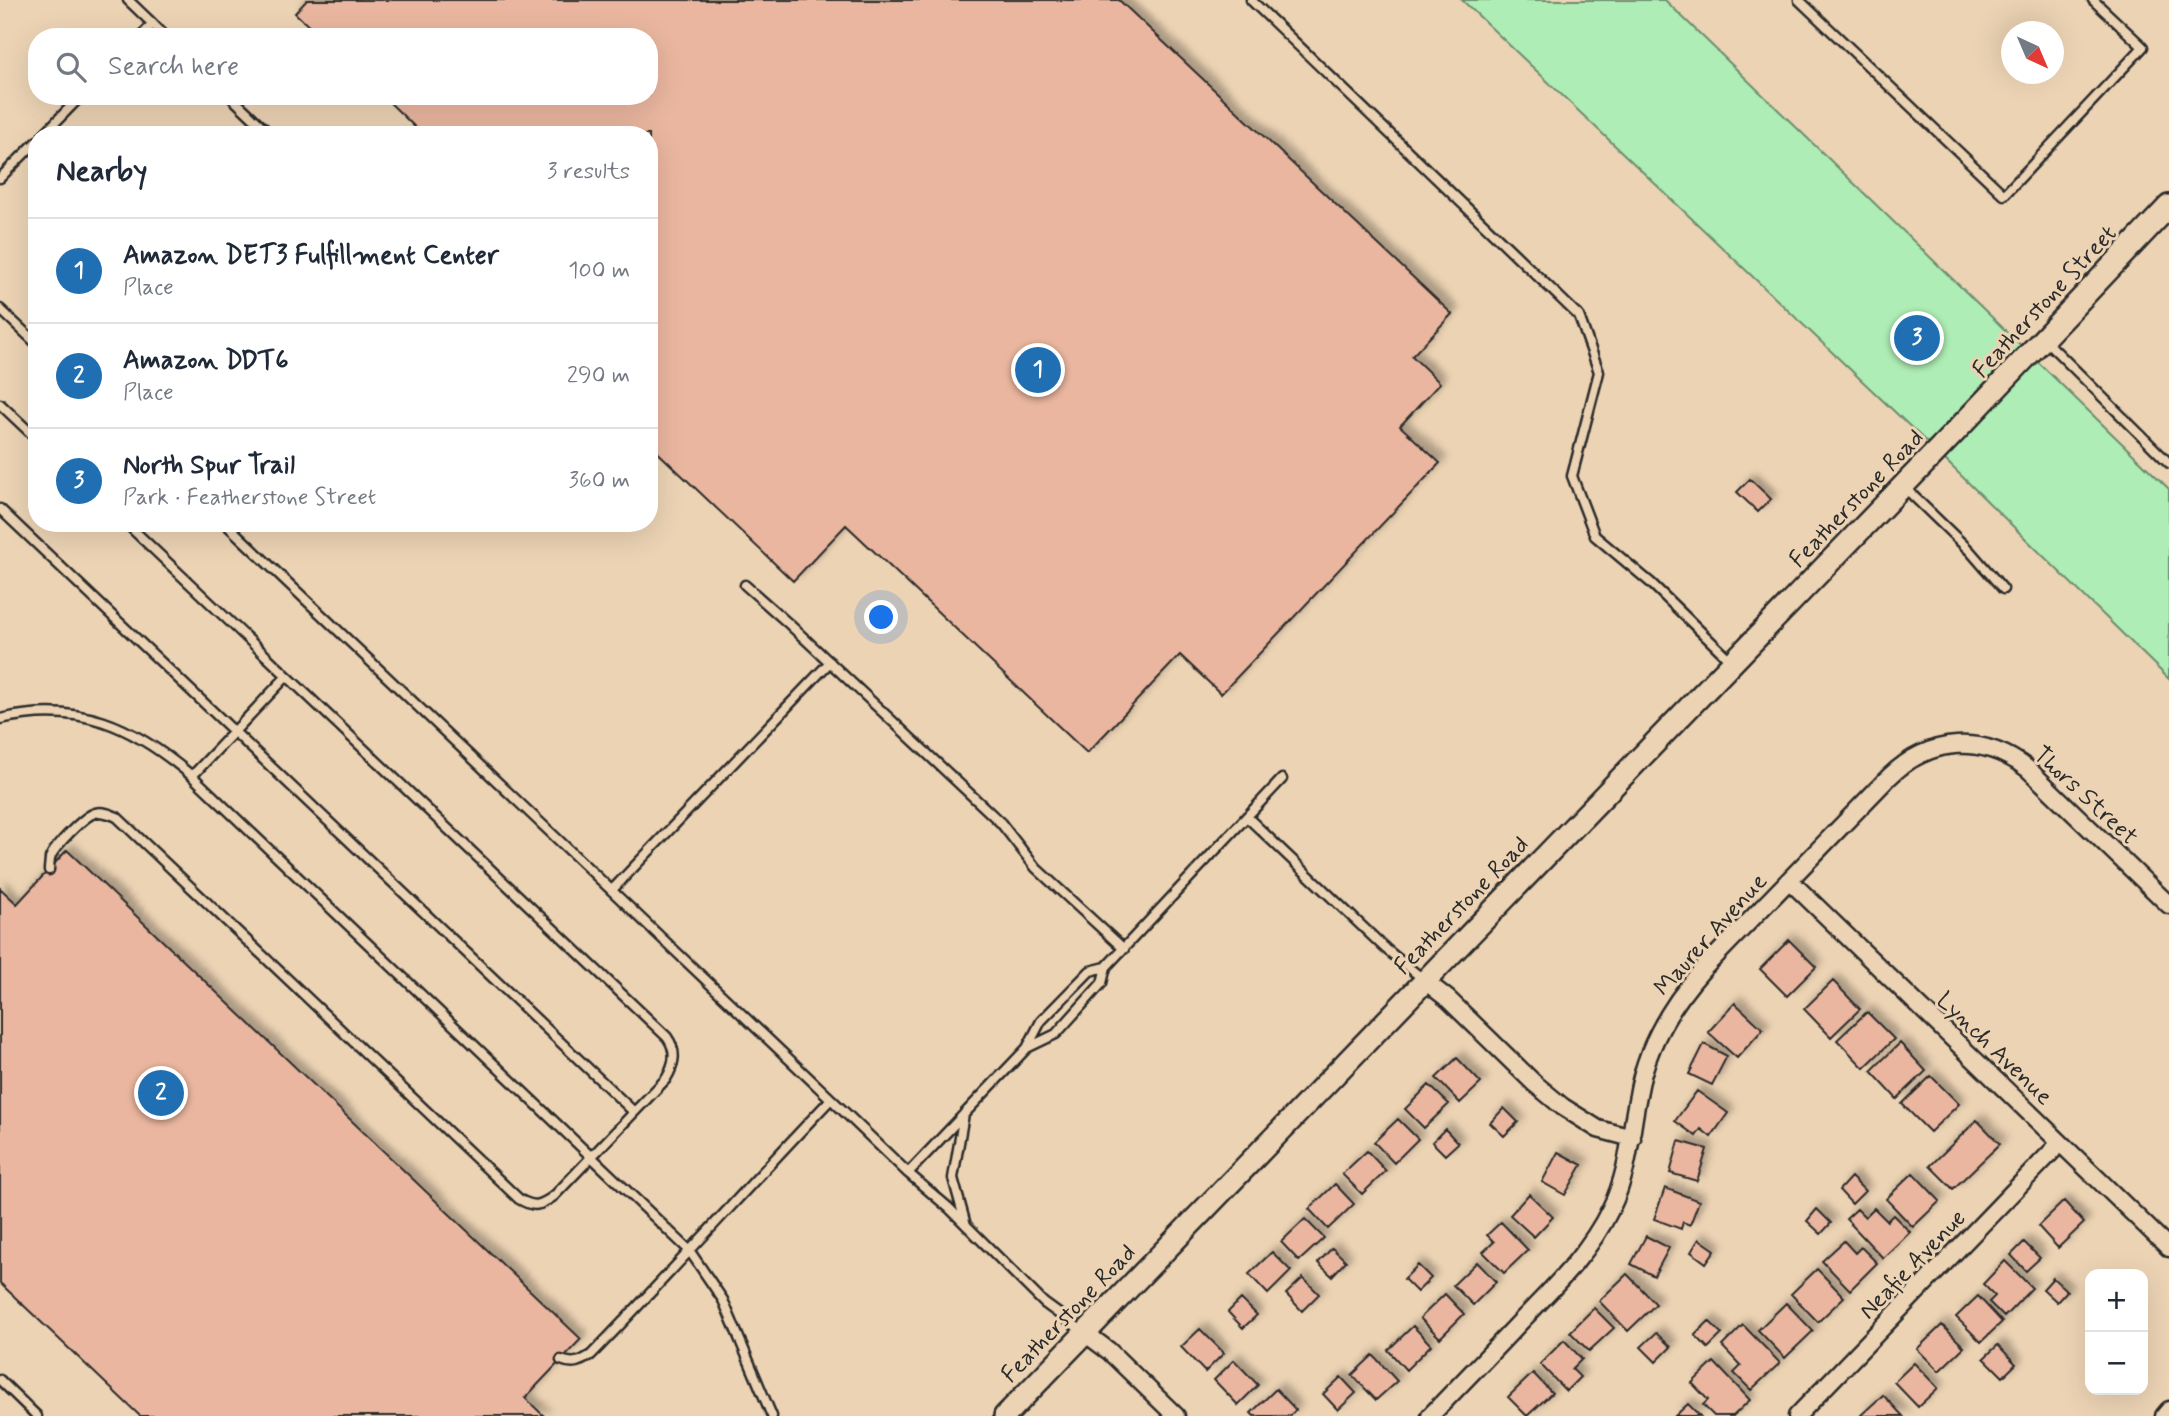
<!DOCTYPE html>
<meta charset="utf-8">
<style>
:root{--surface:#fff;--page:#f6f6f7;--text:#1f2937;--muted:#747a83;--line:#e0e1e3;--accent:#1f6fb2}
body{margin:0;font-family:Mynerve,sans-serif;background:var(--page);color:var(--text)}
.controls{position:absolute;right:21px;bottom:21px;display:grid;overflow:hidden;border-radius:14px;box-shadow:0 7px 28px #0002}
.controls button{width:63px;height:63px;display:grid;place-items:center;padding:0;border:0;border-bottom:2px solid var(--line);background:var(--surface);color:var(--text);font:35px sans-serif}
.compass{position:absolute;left:2001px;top:21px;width:63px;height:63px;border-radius:50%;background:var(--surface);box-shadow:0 7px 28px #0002;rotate:136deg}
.you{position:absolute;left:882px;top:618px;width:24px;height:24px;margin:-18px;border:5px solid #fff;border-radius:50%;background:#1a73e8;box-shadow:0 0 0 10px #1a73e833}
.badge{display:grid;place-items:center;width:46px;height:46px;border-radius:50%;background:var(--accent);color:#fff;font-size:23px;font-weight:700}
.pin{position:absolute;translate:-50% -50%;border:4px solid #fff;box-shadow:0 2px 7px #0006}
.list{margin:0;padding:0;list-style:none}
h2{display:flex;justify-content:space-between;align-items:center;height:91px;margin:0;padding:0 28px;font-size:30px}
h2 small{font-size:23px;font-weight:400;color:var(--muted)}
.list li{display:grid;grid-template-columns:46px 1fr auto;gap:21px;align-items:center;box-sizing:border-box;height:105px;padding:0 28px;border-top:2px solid var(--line)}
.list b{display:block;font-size:26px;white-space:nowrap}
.list p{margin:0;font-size:23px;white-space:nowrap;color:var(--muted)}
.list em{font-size:23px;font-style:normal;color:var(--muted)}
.icon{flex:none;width:38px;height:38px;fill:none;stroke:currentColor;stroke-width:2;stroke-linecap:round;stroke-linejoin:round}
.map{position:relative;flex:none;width:2169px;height:1416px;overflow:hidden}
.search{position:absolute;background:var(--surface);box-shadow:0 7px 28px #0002;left:28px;top:28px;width:630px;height:77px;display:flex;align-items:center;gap:18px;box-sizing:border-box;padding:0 24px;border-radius:28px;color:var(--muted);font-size:26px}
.panel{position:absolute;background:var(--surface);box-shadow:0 7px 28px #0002;left:28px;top:126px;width:630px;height:406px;border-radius:28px}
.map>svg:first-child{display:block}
</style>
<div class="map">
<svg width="2169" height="1416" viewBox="0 0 2169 1416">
<defs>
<filter id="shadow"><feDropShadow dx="6" dy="-6" stdDeviation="3.5" flood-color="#0004"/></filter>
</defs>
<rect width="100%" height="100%" fill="#ecd3b4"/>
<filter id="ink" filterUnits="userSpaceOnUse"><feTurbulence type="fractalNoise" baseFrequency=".0143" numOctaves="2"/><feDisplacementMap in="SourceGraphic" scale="14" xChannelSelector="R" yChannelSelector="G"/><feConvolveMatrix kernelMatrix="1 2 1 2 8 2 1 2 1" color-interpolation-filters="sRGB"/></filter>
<g filter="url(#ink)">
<path fill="#aeedb5" stroke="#6c8c70" stroke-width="2" d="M1462,0H1665L2169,489V679L1939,454Z"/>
<path fill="#eab69f" stroke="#2b2b2b" stroke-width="2" filter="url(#shadow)" d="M307,0H1119L1452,314L1412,356L1440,383L1400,426L1440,463L1221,694L1180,655L1087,753L846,525L793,581L649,444V135H423L383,96H649V37H320L295,13Z
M1750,479L1771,499L1758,512L1737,492Z
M67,850L581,1339L525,1398L544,1416H140L0,1283V888L17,904Z
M1789,940L1816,967L1787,996L1760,969Z
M1833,981L1860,1009L1831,1037L1804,1009Z
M1735,1003L1763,1029L1737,1058L1708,1032Z
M1867,1012L1894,1039L1864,1068L1837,1040Z
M1900,1043L1926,1071L1897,1099L1871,1071Z
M1704,1044L1727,1056L1712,1085L1689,1074Z
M1457,1058L1481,1083L1460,1103L1436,1078Z
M1931,1076L1959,1104L1930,1132L1902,1104Z
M1429,1085L1449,1104L1424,1128L1405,1109Z
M1697,1091L1728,1113L1711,1137L1701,1129L1696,1136L1675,1121Z
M1504,1108L1518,1122L1504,1136L1490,1123Z
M1398,1119L1418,1139L1394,1163L1374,1142Z
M1977,1120L2000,1144L1953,1189L1930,1166Z
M1445,1129L1458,1143L1445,1155L1432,1142Z
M1679,1141L1707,1149L1697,1181L1670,1173Z
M1367,1151L1386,1171L1362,1194L1342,1174Z
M1558,1152L1582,1165L1565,1195L1542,1182Z
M1913,1173L1940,1201L1913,1227L1886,1199Z
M1851,1177L1865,1191L1852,1204L1839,1190Z
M1335,1184L1354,1204L1328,1229L1309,1209Z
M1665,1188L1699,1201L1690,1225L1683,1222L1681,1229L1654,1219Z
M1529,1194L1553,1217L1534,1237L1510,1215Z
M2064,1201L2084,1223L2058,1248L2038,1226Z
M1874,1208L1887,1221L1893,1215L1910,1232L1883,1258L1846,1219L1857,1209L1865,1217Z
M1817,1209L1831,1223L1821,1234L1807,1221Z
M1305,1219L1324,1238L1299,1261L1281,1242Z
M1501,1222L1528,1250L1504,1273L1483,1252L1494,1242L1487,1235Z
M1646,1236L1669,1248L1654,1276L1631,1264Z
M1699,1239L1715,1250L1706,1263L1691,1252Z
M1844,1241L1855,1253L1861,1247L1877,1263L1850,1290L1822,1261Z
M2024,1242L2040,1258L2026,1271L2011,1255Z
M1332,1248L1346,1261L1332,1276L1318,1263Z
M1272,1252L1291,1271L1268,1294L1249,1274Z
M2005,1261L2032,1288L2004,1317L1989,1302L1995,1296L1983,1284Z
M1477,1262L1496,1282L1473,1305L1453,1285Z
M1418,1265L1431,1278L1417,1292L1404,1279Z
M1817,1269L1844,1297L1818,1322L1791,1294Z
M1627,1274L1656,1304L1628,1331L1599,1301Z
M1303,1278L1319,1294L1302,1311L1286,1294Z
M2053,1278L2067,1291L2057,1302L2043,1289Z
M1445,1294L1464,1314L1440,1338L1420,1318Z
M1978,1296L2002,1322L1981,1342L1956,1317Z
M1241,1299L1257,1315L1243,1328L1228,1312Z
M1786,1303L1813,1331L1785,1358L1758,1330Z
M1594,1308L1614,1328L1589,1351L1570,1332Z
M1709,1321L1722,1334L1708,1348L1695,1335Z
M1743,1325L1780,1363L1751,1390L1734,1373L1741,1366L1722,1346Z
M1942,1325L1964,1347L1939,1371L1917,1349Z
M1413,1326L1431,1345L1406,1370L1388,1350Z
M1200,1329L1224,1353L1205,1372L1181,1347Z
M1656,1333L1671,1347L1656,1362L1641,1347Z
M1564,1340L1582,1359L1572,1369L1580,1377L1566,1391L1540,1364Z
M1998,1345L2016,1364L2003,1377L1984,1358Z
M1373,1355L1397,1381L1376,1400L1352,1375Z
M1234,1360L1258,1385L1238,1405L1214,1380Z
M1714,1362L1750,1400L1733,1416H1714L1703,1405L1708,1400L1692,1383Z
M1914,1363L1938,1388L1918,1407L1894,1382Z
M1533,1373L1552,1393L1527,1416L1508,1397Z
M1341,1377L1356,1393L1338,1410L1323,1394Z
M1276,1389L1296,1410L1289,1416H1254L1251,1413Z
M1883,1395L1903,1416H1862L1861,1415Z
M1688,1404L1700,1416H1675Z"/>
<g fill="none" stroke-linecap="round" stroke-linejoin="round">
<defs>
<path id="service" d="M128,0L153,24
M1251,0L1579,316L1599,372L1572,476L1595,536L1651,583L1732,662
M1799,0L2004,195L2143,47L2093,0
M140,37L153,24L166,37
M230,96L271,135
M43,135L81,96
M0,178L37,141
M0,309L37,344
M2044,339L2169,463
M0,404L37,439
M1903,486L1970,551L2003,589
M0,509L634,1112
M225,523L831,1099
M745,585L789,624L1001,823L1036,868L1124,949
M0,719C79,701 132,725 192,776L689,1250L723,1300L772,1416
M192,776L287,676
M1247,817L1386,949L1423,979
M49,870C49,867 50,860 50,858C54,847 84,816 95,813C103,811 110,814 117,817L519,1199C534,1208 540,1206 554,1196L666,1079C675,1064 677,1051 667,1037L126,523
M612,890L830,662
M1027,1048L1056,1034L1102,983L1106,967
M964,1114L953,1178L966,1225
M908,1173L1027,1048L1041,1021L1090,971L1106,967L1282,779
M561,1360C573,1365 580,1362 591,1355C673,1271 750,1184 831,1099L908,1173L949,1208L1044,1303L1085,1333
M0,1380L37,1416"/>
<path id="minor" d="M1789,880L2169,1248
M1425,981L1448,999L1534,1083L1563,1107L1598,1129L1632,1138
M1085,1333L1109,1351L1176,1416
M1430,1416C1461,1384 1492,1352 1522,1320C1556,1285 1590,1252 1611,1208C1629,1172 1630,1134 1638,1095C1646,1047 1671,1005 1703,969L1889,777C1930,737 1983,734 2028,769L2169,905
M1797,1416L2060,1143
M2164,1416L2169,1410"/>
<path id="tertiary" d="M1005,1416L1956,431L2169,206"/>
</defs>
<use href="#service" stroke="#2b2b2b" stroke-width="13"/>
<use href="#minor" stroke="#2b2b2b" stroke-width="21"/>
<use href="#tertiary" stroke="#2b2b2b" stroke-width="26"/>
<use href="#service" stroke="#ecd3b4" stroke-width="8"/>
<use href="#minor" stroke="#ecd3b4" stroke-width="16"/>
<use href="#tertiary" stroke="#ecd3b4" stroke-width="21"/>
</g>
</g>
<g text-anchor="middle" stroke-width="6" stroke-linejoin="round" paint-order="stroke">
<g font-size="24" fill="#2b2b2b" stroke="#ecd3b4">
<text transform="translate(2044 301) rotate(-47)" y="8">Featherstone Street</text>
<text transform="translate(1856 498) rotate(-46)" y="8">Featherstone Road</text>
<text transform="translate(2086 795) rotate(43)" y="8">Thors Street</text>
<text transform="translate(1461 905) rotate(-46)" y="8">Featherstone Road</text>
<text transform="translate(1710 934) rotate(-48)" y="8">Maurer Avenue</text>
<text transform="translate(1995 1048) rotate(44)" y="8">Lynch Avenue</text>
<text transform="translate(1912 1264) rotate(-46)" y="8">Neafie Avenue</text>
<text transform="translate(1068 1313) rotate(-46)" y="8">Featherstone Road</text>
</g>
</g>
</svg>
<div class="controls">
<button>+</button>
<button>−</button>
</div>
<svg class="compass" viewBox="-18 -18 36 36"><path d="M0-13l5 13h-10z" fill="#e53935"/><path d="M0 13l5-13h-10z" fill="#747a83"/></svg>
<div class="you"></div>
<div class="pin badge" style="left:1038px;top:370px">1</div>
<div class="pin badge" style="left:161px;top:1093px">2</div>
<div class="pin badge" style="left:1917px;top:338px">3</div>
<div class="search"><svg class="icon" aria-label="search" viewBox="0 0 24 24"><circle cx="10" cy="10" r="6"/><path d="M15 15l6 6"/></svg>Search here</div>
<section class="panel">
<h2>Nearby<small>3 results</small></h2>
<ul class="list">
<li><span class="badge">1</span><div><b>Amazon DET3 Fulfillment Center</b><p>Place</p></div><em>100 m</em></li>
<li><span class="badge">2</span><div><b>Amazon DDT6</b><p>Place</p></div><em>290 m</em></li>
<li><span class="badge">3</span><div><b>North Spur Trail</b><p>Park · Featherstone Street</p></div><em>360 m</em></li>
</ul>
</section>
</div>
